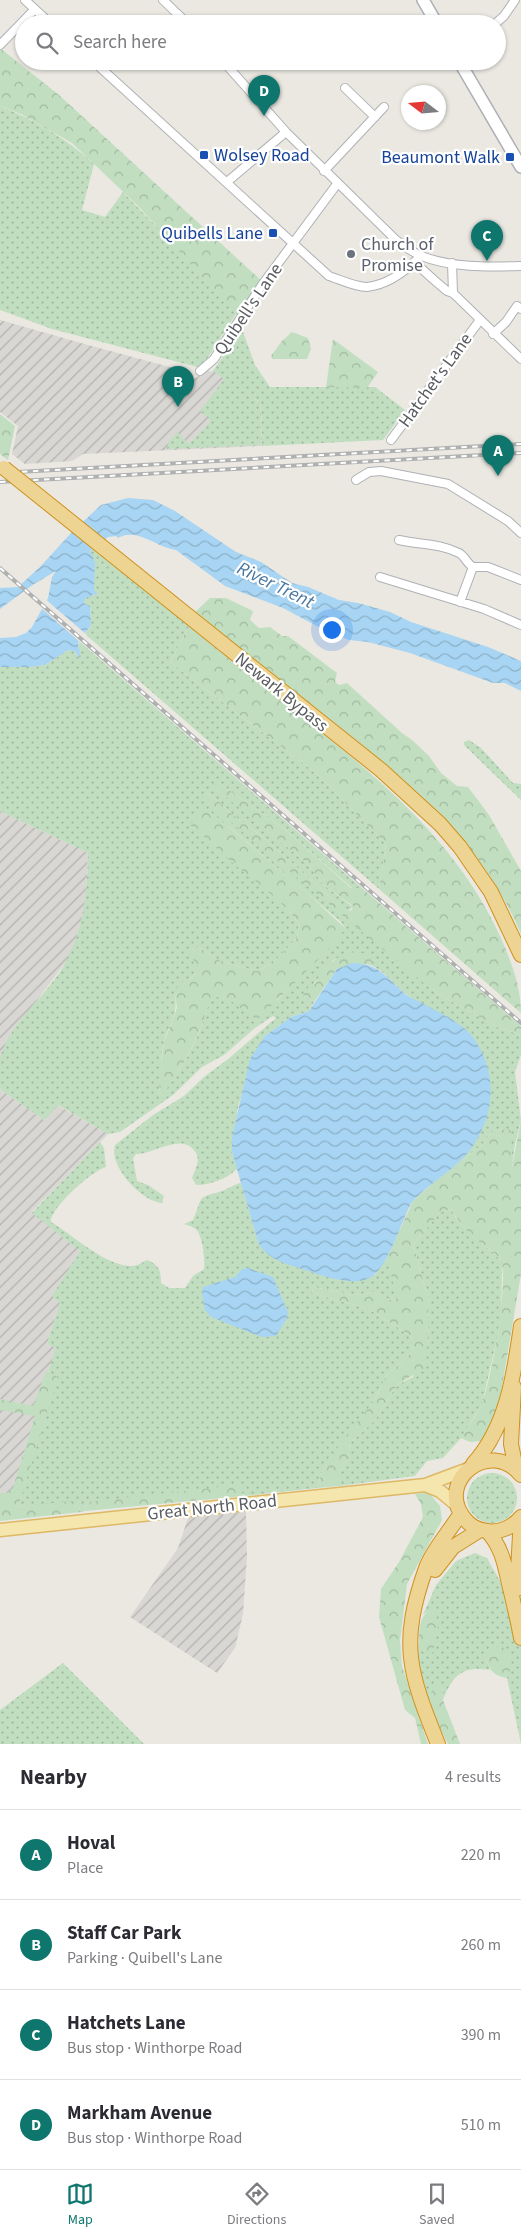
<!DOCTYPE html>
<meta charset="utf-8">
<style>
:root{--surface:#fff;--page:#f7f7f7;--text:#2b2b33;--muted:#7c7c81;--line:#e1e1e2;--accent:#0f766e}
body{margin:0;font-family:"Source Sans 3",sans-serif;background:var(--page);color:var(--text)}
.compass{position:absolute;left:401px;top:85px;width:45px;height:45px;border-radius:50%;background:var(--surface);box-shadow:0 1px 4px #0004;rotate:286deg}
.you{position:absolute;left:331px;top:629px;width:18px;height:18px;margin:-12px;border:4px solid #fff;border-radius:50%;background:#1a73e8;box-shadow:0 0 0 8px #1a73e833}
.badge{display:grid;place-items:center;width:32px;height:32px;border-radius:50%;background:var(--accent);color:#fff;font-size:16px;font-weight:700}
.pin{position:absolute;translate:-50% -41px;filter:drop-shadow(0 1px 2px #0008)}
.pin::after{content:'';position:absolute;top:26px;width:18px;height:15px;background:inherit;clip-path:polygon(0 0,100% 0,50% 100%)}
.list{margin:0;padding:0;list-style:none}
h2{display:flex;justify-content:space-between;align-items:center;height:65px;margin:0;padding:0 20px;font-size:21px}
h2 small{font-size:16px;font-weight:400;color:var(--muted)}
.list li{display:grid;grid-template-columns:32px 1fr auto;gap:15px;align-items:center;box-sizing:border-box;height:90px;padding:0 20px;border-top:1px solid var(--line)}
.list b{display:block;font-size:19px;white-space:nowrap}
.list p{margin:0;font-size:16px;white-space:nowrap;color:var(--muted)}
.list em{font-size:16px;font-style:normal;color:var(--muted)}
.icon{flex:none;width:28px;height:28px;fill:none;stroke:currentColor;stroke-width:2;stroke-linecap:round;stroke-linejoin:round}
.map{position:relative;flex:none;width:521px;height:1744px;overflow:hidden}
.search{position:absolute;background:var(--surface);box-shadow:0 1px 4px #0004;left:15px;right:15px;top:15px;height:55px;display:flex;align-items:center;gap:12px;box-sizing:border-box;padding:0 18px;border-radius:28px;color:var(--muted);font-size:19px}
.sheet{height:425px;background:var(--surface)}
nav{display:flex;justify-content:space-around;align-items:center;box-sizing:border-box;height:70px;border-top:1px solid var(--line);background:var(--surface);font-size:14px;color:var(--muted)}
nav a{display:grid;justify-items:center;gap:2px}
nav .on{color:var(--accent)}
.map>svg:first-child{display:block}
</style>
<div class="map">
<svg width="521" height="1744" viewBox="0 0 521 1744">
<defs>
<pattern id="industrial-furrows" width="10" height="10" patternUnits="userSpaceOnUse" patternTransform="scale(1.25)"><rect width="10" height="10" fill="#d9d7d3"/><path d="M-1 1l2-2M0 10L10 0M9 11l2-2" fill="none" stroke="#b3b2af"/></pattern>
<pattern id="grass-dots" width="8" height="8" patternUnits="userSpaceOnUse" patternTransform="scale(1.25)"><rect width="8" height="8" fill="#c1dfc0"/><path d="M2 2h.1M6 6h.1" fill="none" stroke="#a0b89f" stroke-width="1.8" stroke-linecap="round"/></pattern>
<pattern id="forest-crowns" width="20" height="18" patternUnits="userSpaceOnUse" patternTransform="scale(1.25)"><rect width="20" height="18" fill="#c1dfc0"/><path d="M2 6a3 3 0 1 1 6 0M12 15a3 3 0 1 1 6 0" fill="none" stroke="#a0b89f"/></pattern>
<pattern id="water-waves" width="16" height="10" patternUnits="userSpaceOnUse" patternTransform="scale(1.25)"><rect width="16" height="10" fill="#a8d5f3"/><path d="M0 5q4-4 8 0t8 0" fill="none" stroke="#8cb0c8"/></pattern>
</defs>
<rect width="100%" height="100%" fill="#eae8e1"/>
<path fill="url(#industrial-furrows)" d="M0,320L88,345L185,371L191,381L208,370L211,372L213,370L261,403L262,446L83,454L72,461L25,464L12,454L18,426L0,412Z
M0,811L88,853L86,899L80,928L68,959L11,1035L0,1059Z
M0,1089L44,1120L57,1105L108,1134L32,1212L80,1251L53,1296L60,1303L47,1344L57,1348L48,1372L47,1414L30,1471L18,1507L0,1509Z
M246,1512L247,1556L243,1614L235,1648L217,1673L130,1617L178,1548L189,1515Z"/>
<path fill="url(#grass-dots)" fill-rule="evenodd" d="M0,106C35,120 66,138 94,164L82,210L105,217L123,192L172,243L236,314L201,368L52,329L0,310Z
M242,329L255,365L270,387H375L405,410L383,440L262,446L261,403L246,393L260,403L261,445L167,449L168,444L177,432L189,444L211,421L200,411L224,379L213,371Z
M91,548L189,626L170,662L316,773L386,844L379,889L85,634L91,625L90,606L84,603L86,597L94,595V561L90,553Z
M79,641L362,888H352L286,830L219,783L216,788L308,864L324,885L353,907L348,911L341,907L263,837L229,812L222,804L206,793L202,797L435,992L497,1027L521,1035V1055L515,1072L521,1120L515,1144L511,1172V1130L497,1129L489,1135L482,1145L443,1174L470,1150L455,1022C439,1013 418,1004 403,992C392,983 385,971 370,965L373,959L348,951L341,957L333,960L304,996L314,1002L309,1011L291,1017L265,1036L245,1085L238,1107L232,1152L237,1169C227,1179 210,1185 196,1185L192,1178C196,1167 202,1158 193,1149C180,1134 153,1154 136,1154L133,1158L137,1181L148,1185L164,1196L162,1203C142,1202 108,1166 115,1145L153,1115L184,1096L205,1076L227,1060L270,1023L276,1018L273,1016L255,1028L224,1055L202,1067L173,1095L120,1132L108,1134L58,1105L44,1120L0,1089C0,1079 0,1067 0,1058C11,1019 52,993 68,957C85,922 87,891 88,853L0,811V667H30L45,665L68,650L74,651L79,657ZM228,826L341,922L345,928L278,1000L244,1008L227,998L214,996C206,1006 206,1014 202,1025C192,1051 178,1075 160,1096C159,1084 161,1054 164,1042C170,1020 178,1018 175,993L196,973L198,947L222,962L257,971L273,963L297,938L299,924C277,892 240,870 213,842Z
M469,740L481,748L513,783L521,784V800L464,745V742Z
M100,1142L104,1148L106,1167C93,1170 50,1208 51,1222C73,1235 106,1267 133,1266C137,1266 143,1262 147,1260C159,1265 161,1270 161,1283L169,1288H185L193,1276L204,1269C205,1259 203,1241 198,1232C196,1227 189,1226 184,1224L193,1220C204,1196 194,1199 222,1191C228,1189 234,1184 241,1183L258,1242L375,1275L387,1257L398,1299L390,1300L375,1292L355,1295L313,1287L312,1293L369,1309L411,1336L413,1351L386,1376L374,1401L323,1469L317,1488L244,1496V1494L87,1502L85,1511L81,1512L79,1507L71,1502L18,1507L57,1378L48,1372L56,1348L47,1344L60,1303L52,1296L80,1251L32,1213Z
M451,1209L457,1220L478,1241L495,1254L502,1262L501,1321L482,1404L461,1438L443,1458L427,1461L415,1476L339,1486V1473L348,1459L350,1443L375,1420L397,1385L413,1377L427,1343L429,1300L413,1245L440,1212Z
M467 1498a25 25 0 1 1 50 0a25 25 0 1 1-50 0Z
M475,1553L487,1558L501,1583L506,1608L521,1597V1744L507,1678L509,1670L486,1658L490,1670C462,1666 453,1675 443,1700L442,1687L429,1703C418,1671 417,1658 420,1625L419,1647L430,1610L423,1615L436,1585L456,1561Z
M63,1663L144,1744H0V1710Z"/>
<path fill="url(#forest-crowns)" d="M0,48L59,95L264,283L241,320L138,206L72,143L21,114L0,106Z
M292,332L308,338L311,349L307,359H272L271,356L282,341Z
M333,339L378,372L367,388L326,387Z
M0,414L15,426L8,460L0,454Z
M210,598H226L253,611L250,620L259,628L270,627L282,636H288L337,673L335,682L339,685L347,683L402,733L412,740L429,756L441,773L457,786L468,787L489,815L521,871V934C483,844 415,787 341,728C292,689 243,651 195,612Z
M189,626C225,656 262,685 298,714C378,777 457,842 500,936C511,961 521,986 521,1013L379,889L386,844L316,773L170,662Z
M219,783L286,830L351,888H362L521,1026V1035L497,1027L435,992L403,966L201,797L206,793L222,804L229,812L263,837L341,907L348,911L352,910L353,906L324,885L308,864L215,788L213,784Z
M205,807L306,892L345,928L337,941L257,1020L227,998L214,997C206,1006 206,1015 202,1025C191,1051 178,1076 160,1097L159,1077L164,1042L177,1008L175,993L179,983L189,980L196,973V963L190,956L191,949L198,947L222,962L257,971L273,963L297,938L299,924C282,899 256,883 234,864C219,851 206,837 190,825Z
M348,951L369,954L373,959L370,965L365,964L337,969L314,1002L303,996L309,986L315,984L324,967Z
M521,1120V1274L497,1416L481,1441L470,1442L461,1438C467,1427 476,1416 481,1405C491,1385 509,1279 501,1261C496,1252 485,1247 478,1241C467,1231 457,1221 451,1209L440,1212L413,1245L429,1300L426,1367L397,1385L375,1420L350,1443L348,1459L339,1473V1486L317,1488L323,1469L345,1437L374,1401L386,1376L413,1351L411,1336L369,1309L312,1293L313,1287L355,1295L375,1292L390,1300L397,1299L387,1257L413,1201L443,1174L482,1145L489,1135L497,1129L511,1130L512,1167Z
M46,1371L58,1377L18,1507L71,1501L79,1507L81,1512L0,1521V1493H7L13,1488L35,1416L0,1410V1399L33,1406Z
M238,1485L244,1496L85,1511L87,1502Z
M428,1492L440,1506L442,1520L407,1584L400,1641L402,1666L428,1744H421L415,1718L405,1710L379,1617L381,1589L399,1562L423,1517L421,1504L415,1494Z
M430,1610L436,1611L438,1630L432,1655H426L419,1647C420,1633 417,1619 430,1610Z
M501,1646L508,1651L512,1665L507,1678C493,1675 490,1671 486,1658L493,1648Z
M435,1685L442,1687L443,1700L460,1744H448C440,1726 422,1704 435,1685Z"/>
<path fill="url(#water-waves)" d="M128,498L153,500L175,511L236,552L261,562L292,583L308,587L339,600L358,603L390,612L411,622L488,647L521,661V691L505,683H493L410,653L368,642L349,640L328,632L283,608L225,586L176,550C157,548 138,527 118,538L116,536L108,537L90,551L95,562L94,590L98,594L92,595L91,598L86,597L84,603L90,606L91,625L78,643L81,659L74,651L68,650L45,665L30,667H0V638L16,637L26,633L32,627L48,598L52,577L56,571L31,586L0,609V588L18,587L40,567L72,532L101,505Z
M353,963C379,964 385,976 403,992C408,997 416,1000 422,1003C438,1012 465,1024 475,1040C498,1075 495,1115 471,1149C457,1168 431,1182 415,1199C408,1206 405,1218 401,1226C394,1242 388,1260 376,1273C362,1290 322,1276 305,1270C287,1264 267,1260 258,1242L232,1152V1137L250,1059L265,1036L291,1017L309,1011L337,969Z
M248,1268L273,1277L288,1312L287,1318L276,1336L262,1337L211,1317L205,1310L202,1294L203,1287L235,1277L242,1269Z"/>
<path fill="#eae8e1" d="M44,598L87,635L81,643L40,607Z"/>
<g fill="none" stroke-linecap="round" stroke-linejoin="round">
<defs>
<path id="street" d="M25,0L51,24
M163,0L188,24
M495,24L504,16L515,0
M0,45L35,9
M93,61L329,276C341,280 355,287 367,287C388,285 407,270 421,256
M223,61L286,132L396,240C403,245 411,251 419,255C450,268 488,267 521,266
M345,88L375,117
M324,171L384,107
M227,182L286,132
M414,262L433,279
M452,263L453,293
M434,280L447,291L453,293L521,359
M493,334L506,322L517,306L521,309
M200,371L214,359L262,285L337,184
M391,440L480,320
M356,480L369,472L381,471L448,484L508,521L521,533
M399,540C421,545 438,543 459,553C465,556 467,564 473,567H488L521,580
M380,577L484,609L521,625
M460,602L473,567"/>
<path id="secondary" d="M423,0L437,24
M459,61L521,167"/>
<path id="primary" d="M425,1485L440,1491L457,1505
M0,1530L425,1485L468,1469"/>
<path id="highway" d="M222,643L381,770L440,824L460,847L491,892L521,955
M514,1387L511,1444L516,1469
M473,1464C507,1427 514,1374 521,1326
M521,1475C490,1437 435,1481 464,1518C469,1525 478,1530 487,1531C500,1533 513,1527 521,1517
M487,1531C503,1548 505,1567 510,1588C514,1605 518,1621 521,1638
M435,1570L453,1547L480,1530
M517,1589L521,1517
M438,1744C409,1672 399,1644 426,1568C433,1549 450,1531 461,1513"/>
</defs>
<use href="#street" stroke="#aeb1b5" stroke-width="10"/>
<use href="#secondary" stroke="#adb0b4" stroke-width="14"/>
<use href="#primary" stroke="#deb866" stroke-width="15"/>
<use href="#highway" stroke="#cf911c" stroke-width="16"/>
<use href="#street" stroke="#fff" stroke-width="8"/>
<use href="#secondary" stroke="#fff" stroke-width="11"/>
<use href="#primary" stroke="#f4e6ac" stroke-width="12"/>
<use href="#highway" stroke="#eed493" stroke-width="14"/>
<defs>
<path id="rail" d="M0,473L521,444
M0,482L521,453
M0,568L521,1023"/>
</defs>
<use href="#rail" stroke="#afb0b0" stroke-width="4"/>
<use href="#rail" stroke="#fff" stroke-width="2" stroke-dasharray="5.5" stroke-linecap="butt"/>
<defs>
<path id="highway-bridge" d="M4,468L222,643"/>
</defs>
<use href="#highway-bridge" stroke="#cf911c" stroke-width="16" stroke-linecap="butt"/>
<use href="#highway-bridge" stroke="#eed493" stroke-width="14"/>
</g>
<g fill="#1a4fb4" stroke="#fff" stroke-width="2">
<rect x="199" y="150" width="10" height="10" rx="2.5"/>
<rect x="505" y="152" width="10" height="10" rx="2.5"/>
<rect x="268" y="228" width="10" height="10" rx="2.5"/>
</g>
<circle fill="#6b7280" stroke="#fff" stroke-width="2" cx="351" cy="254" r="5"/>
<g text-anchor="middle" stroke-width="4.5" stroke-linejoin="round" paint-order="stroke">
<g font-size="18" fill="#164399" stroke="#fff" text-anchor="end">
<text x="214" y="161" text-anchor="start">Wolsey Road</text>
<text x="500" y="163">Beaumont Walk</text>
<text x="263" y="239">Quibells Lane</text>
</g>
<g font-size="18" fill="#5b616d" stroke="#fff" text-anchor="start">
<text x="361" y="250">Church of<tspan x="361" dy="21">Promise</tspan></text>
</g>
<g font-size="18" fill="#595c60" stroke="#fff">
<text transform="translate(248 309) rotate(-56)" y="6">Quibell's Lane</text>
<text transform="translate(435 380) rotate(-54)" y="6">Hatchet's Lane</text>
<text transform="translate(282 692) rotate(39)" y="6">Newark Bypass</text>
<text transform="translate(212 1507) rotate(-6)" y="6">Great North Road</text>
</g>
<g font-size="19" font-style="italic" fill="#4977a2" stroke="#fff">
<text transform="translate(276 584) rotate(26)" y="7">River Trent</text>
</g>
</g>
</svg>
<svg class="compass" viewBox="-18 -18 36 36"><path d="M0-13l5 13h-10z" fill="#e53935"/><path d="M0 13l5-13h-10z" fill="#7c7c81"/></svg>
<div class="you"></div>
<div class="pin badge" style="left:498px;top:476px">A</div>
<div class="pin badge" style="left:178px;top:407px">B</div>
<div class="pin badge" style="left:487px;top:261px">C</div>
<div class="pin badge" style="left:264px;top:116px">D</div>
<div class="search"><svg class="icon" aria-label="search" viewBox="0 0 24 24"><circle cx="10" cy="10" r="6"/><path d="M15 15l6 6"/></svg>Search here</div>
</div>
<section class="sheet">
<h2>Nearby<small>4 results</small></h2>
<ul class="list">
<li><span class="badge">A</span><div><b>Hoval</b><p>Place</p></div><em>220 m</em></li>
<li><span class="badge">B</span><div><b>Staff Car Park</b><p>Parking · Quibell's Lane</p></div><em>260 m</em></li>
<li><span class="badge">C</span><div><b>Hatchets Lane</b><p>Bus stop · Winthorpe Road</p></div><em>390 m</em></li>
<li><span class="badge">D</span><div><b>Markham Avenue</b><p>Bus stop · Winthorpe Road</p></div><em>510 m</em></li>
</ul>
</section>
<nav>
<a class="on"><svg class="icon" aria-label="map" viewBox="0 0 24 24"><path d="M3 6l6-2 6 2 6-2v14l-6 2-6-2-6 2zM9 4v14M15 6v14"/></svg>Map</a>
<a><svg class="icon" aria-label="directions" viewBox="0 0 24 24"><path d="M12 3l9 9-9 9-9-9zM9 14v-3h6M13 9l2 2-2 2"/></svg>Directions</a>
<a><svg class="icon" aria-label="saved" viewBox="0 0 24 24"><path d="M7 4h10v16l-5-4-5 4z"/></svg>Saved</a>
</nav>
